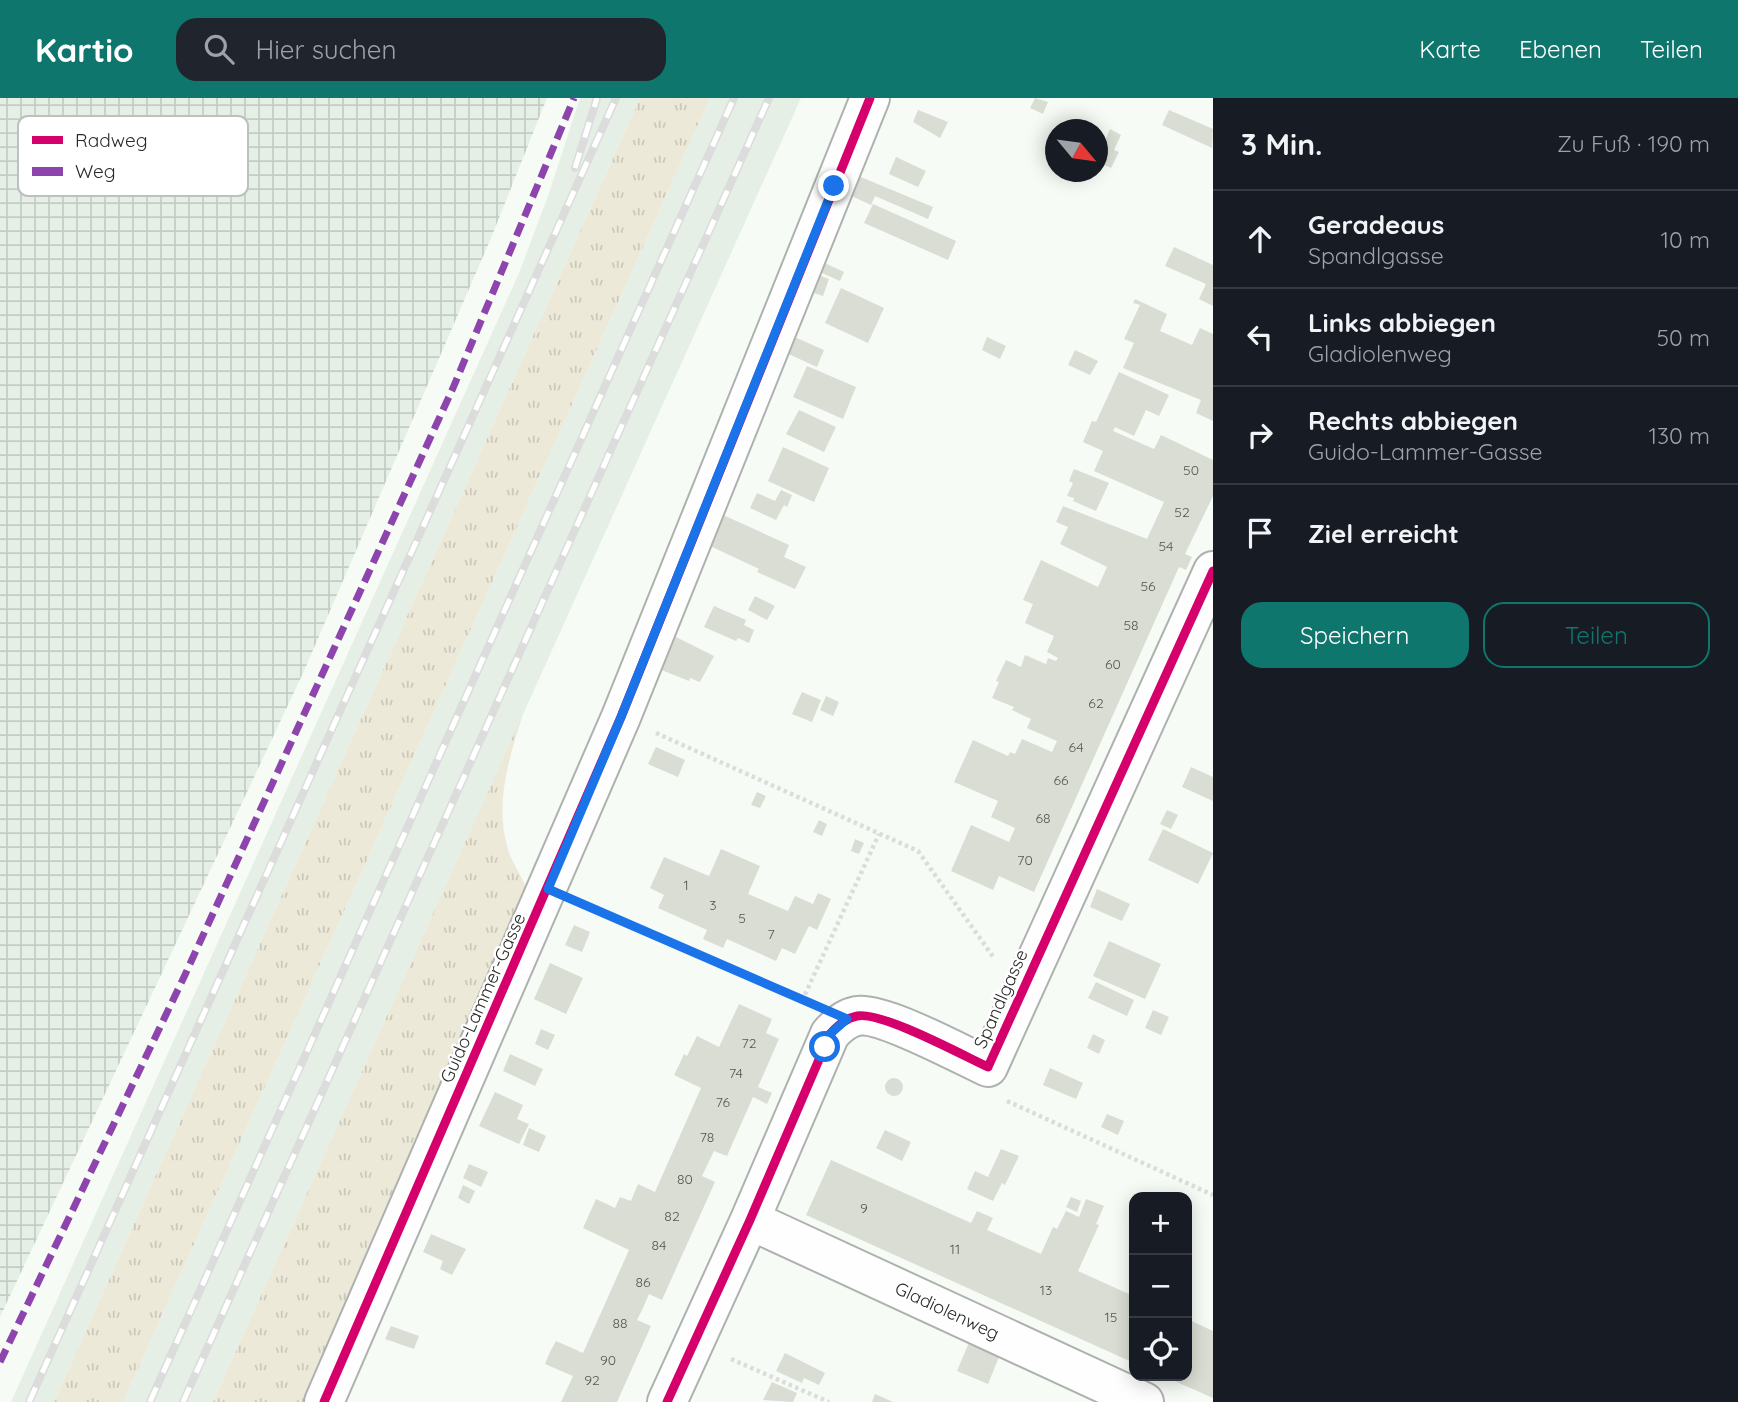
<!DOCTYPE html>
<html lang="de">
<meta charset="utf-8">
<style>
:root{--surface:#171b24;--page:#20242c;--text:#f1f3f6;--muted:#9ea1a6;--line:#363941;--accent:#0f766e}
body{margin:0;font-family:Quicksand,sans-serif;background:var(--page);color:var(--text)}
.controls{position:absolute;right:21px;bottom:21px;display:grid;overflow:hidden;border-radius:14px;box-shadow:0 4px 18px #0003}
.controls button{width:63px;height:63px;display:grid;place-items:center;padding:0;border:0;border-bottom:2px solid var(--line);background:var(--surface);color:var(--text);font:35px sans-serif}
.compass{position:absolute;left:1045px;top:21px;width:63px;height:63px;border-radius:50%;background:var(--surface);box-shadow:0 4px 18px #0003;rotate:119deg}
.stop{position:absolute;width:21px;height:21px;margin:-16px;border:5px solid #1a73e8;border-radius:50%;background:#fff}
.stop.end{background:#1a73e8;border-color:#fff;box-shadow:0 2px 7px #0008}
.list{margin:0;padding:0;list-style:none}
h2{display:flex;justify-content:space-between;align-items:center;height:91px;margin:0;padding:0 28px;font-size:30px}
h2 small{font-size:23px;font-weight:400;color:var(--muted)}
.list li{display:grid;grid-template-columns:46px 1fr auto;gap:21px;align-items:center;box-sizing:border-box;height:98px;padding:0 28px;border-top:2px solid var(--line)}
.list b{display:block;font-size:26px;white-space:nowrap}
.list p{margin:0;font-size:23px;white-space:nowrap;color:var(--muted)}
.list em{font-size:23px;font-style:normal;color:var(--muted)}
.actions{display:flex;gap:14px;padding:21px 28px}
.actions a{flex:1;padding:16px 0;border:2px solid var(--accent);border-radius:21px;text-align:center;font-size:24px;color:var(--accent)}
.actions .main{background:var(--accent);color:#fff}
.icon{flex:none;width:38px;height:38px;fill:none;stroke:currentColor;stroke-width:2;stroke-linecap:round;stroke-linejoin:round}
.map{position:relative;flex:none;width:1213px;height:1304px;overflow:hidden}
header{display:flex;align-items:center;gap:42px;box-sizing:border-box;height:98px;padding:0 35px;background:var(--accent);color:#fff}
header strong{font-size:33px}
nav{display:flex;gap:38px;margin-inline-start:auto;font-size:24px}
.search{width:490px;height:63px;background:var(--page);display:flex;align-items:center;gap:18px;box-sizing:border-box;padding:0 24px;border-radius:21px;color:var(--muted);font-size:26px}
main{display:flex}
aside{flex:1;background:var(--surface)}
.map>svg:first-child{display:block}
</style>
<header>
<strong>Kartio</strong>
<div class="search"><svg class="icon" aria-label="search" viewBox="0 0 24 24"><circle cx="10" cy="10" r="6"/><path d="M15 15l6 6"/></svg>Hier suchen</div>
<nav><a>Karte</a><a>Ebenen</a><a>Teilen</a></nav>
</header>
<main>
<div class="map">
<svg width="1213" height="1304" viewBox="0 0 1213 1304">
<defs>
<pattern id="industrial-grid" width="8" height="8" patternUnits="userSpaceOnUse" patternTransform="scale(1.75)"><rect width="8" height="8" fill="#e5efe5"/><path d="M0 4h8M4 0v8" fill="none" stroke="#c4cdc4"/></pattern>
<pattern id="grass-tufts" width="24" height="20" patternUnits="userSpaceOnUse" patternTransform="scale(1.75)"><rect width="24" height="20" fill="#ede9d9"/><path d="M3 7l-1-3M5 7V3M7 7l1-3M15 17l-1-3M17 17v-4M19 17l1-3" fill="none" stroke="#cbc8ba"/></pattern>
</defs>
<rect width="100%" height="100%" fill="#f6fbf6"/>
<path fill="#e5efe5" d="M580,0H640L54,1304H11L519,175L548,98Z
M710,0H801L213,1304H123Z"/>
<path fill="url(#industrial-grid)" d="M0,0H547L491,140L304,573L0,1219Z"/>
<path fill="url(#grass-tufts)" d="M640,0H710L123,1304H54Z
M523,616C509,661 494,705 508,751C513,769 527,783 529,801L303,1304H213Z"/>
<path fill="#d9ddd3" d="M1035,0L1048,4L1043,16L1030,10Z
M918,12L948,24L940,40L913,24Z
M1169,12L1213,31L1212,50L1162,27Z
M1110,31L1121,37L1114,52L1119,54L1111,70L1098,64V59Z
M896,59L926,73L918,89L889,76Z
M851,75L933,109L928,121L875,98L871,107L843,94Z
M873,106L956,143L948,162L864,125Z
M1174,149L1213,167V208L1199,201L1206,186L1165,168Z
M818,162L844,174L840,183L813,171Z
M811,174L829,181L823,198L805,192Z
M841,190L884,210L868,245L825,225Z
M1135,201L1167,216L1160,233L1192,247L1200,230L1213,236V323L1196,315L1201,302L1123,270L1134,245L1124,241L1140,207L1133,205Z
M790,237L824,252L817,269L782,253Z
M987,239L1006,248L1000,261L982,252Z
M1075,252L1098,263L1090,277L1068,267Z
M807,268L856,289L843,321L793,299Z
M1119,274L1169,297L1159,318L1146,312L1134,338L1115,329L1113,333L1154,351L1161,337L1213,362V398L1185,456L1192,459L1186,472L1179,469L1034,794L999,778L993,792L951,773L971,727L1009,744L1015,730L991,719L998,703L954,684L973,642L1008,658L1010,654L1015,656L1022,641L1052,654L1057,643L1027,630L1031,621L1012,612L1014,609L992,600L999,584L996,583L1006,562L1021,569L1025,557L1046,566L1048,560L1056,563L1058,560L1047,554L1054,538L1025,525L1033,506L1023,502L1041,462L1098,489L1107,469L1060,446L1068,429L1056,424L1063,408L1147,441L1164,404L1094,373L1103,353L1083,344L1092,323L1096,324Z
M799,312L836,329L824,354L786,336Z
M783,349L829,370L814,404L768,383Z
M1074,371L1109,385L1096,413L1073,403L1074,400L1067,398L1073,385L1069,383Z
M781,392L792,397L787,409L784,407L776,422L750,410L757,395L775,403Z
M721,416L789,447L784,459L806,469L795,491L757,474L759,471L708,447Z
M755,498L775,508L767,522L748,512Z
M714,508L746,522L744,527L754,532L749,545L738,540L736,543L704,529Z
M674,538L714,558L700,584L690,580L689,583L659,571Z
M802,594L821,602L812,624L792,616Z
M826,598L839,604L833,618L820,612Z
M656,649L685,662L678,679L648,666Z
M1191,669L1213,679V703L1182,689Z
M757,694L766,698L760,710L751,707Z
M1167,712L1178,717L1171,731L1160,726Z
M819,722L827,726L822,738L813,734Z
M1163,731L1213,755L1198,786L1148,762Z
M855,741L864,745L859,756L851,753Z
M721,751L760,768L748,796L788,813L795,798L813,806L818,795L831,801L817,832L809,828L795,856L782,850L776,863L727,841L723,850L703,841L707,832L658,810L664,797L650,790L664,759L709,778Z
M1097,791L1130,806L1122,823L1090,809Z
M574,827L590,834L582,854L565,847Z
M1109,843L1161,866L1145,901L1093,878Z
M550,865L583,880L566,916L534,901Z
M1096,884L1134,902L1127,918L1088,900Z
M739,906L772,921L766,935L779,941L758,989L772,995L767,1006L753,999L727,1058L714,1053L702,1078L715,1084L662,1202L649,1196L643,1210L637,1222L651,1228L617,1304H561L573,1278L545,1266L550,1254L556,1243L583,1255L629,1152L583,1130L596,1101L615,1110L620,1099L631,1103L638,1086L655,1094L701,990L674,977L679,967L684,956L687,958L697,938L719,949Z
M1153,912L1169,919L1161,937L1145,930Z
M541,931L555,937L548,952L535,946Z
M1093,936L1105,942L1099,956L1087,950Z
M510,956L543,971L535,988L503,973Z
M1050,970L1083,985L1076,1001L1043,987Z
M885 989a9 9 0 1 1 18 0a9 9 0 1 1-18 0Z
M495,994L523,1007L517,1021L529,1026L519,1046L479,1028Z
M1107,1016L1124,1023L1118,1037L1101,1029Z
M529,1030L546,1038L539,1054L523,1047Z
M885,1032L911,1044L902,1063L876,1050Z
M1001,1051L1019,1058L1005,1087L1002,1085L993,1103L967,1091L975,1073L988,1079Z
M831,1062L971,1125L977,1113L993,1120L987,1132L1041,1156L1053,1129L1057,1131L1066,1113L1079,1119L1086,1101L1104,1108L1096,1126L1099,1127L1078,1173L1131,1197L1134,1190V1265L806,1117Z
M469,1066L488,1074L481,1089L463,1080Z
M463,1087L475,1093L469,1106L458,1100Z
M1071,1099L1081,1103L1077,1114L1066,1109Z
M431,1136L466,1151L452,1177L440,1171L443,1163L423,1154Z
M1187,1221L1213,1233V1300L1163,1278H1187Z
M391,1228L419,1238L414,1251L385,1241Z
M971,1240L1001,1254L988,1286L957,1273Z
M785,1255L825,1275L819,1287L804,1280L802,1285L776,1273Z
M772,1284L797,1295L793,1304L763,1302Z
M875,1296L893,1304H872Z"/>
<g fill="none" stroke-linecap="round" stroke-linejoin="round">
<defs>
<path id="minor" d="M750,1122L1144,1304
M324,1304L621,619L870,0
M667,1304L750,1122L830,936C837,928 846,920 857,918C881,913 962,957 988,969L1213,473"/>
</defs>
<use href="#minor" stroke="#aeb2ae" stroke-width="42"/>
<path stroke="#dbdcdb" stroke-width="4.5" stroke-dasharray="3.5 3.5" stroke-linecap="butt" d="M656,635L918,753L994,860
M582,806L804,904
M802,903L879,736
M1007,1003L1213,1097
M731,1261L829,1304"/>
<use href="#minor" stroke="#fefefe" stroke-width="38"/>
<defs>
<path id="rail" d="M575,70L597,0
M29,1304L616,0
M150,1304L734,0
M183,1304L769,0"/>
</defs>
<use href="#rail" stroke="#dbdcdb" stroke-width="8"/>
<use href="#rail" stroke="#fff" stroke-width="5" stroke-dasharray="16" stroke-linecap="butt"/>
<path stroke="#8e44ad" stroke-width="7" stroke-dasharray="14 7" stroke-linecap="butt" d="M0,1264L184,879L453,290L574,0"/>
<defs>
<path id="cycleway" d="M324,1304L621,619L870,0
M667,1304L750,1122L830,936C837,928 846,920 857,918C881,913 962,957 988,969L1213,473"/>
</defs>
<use href="#cycleway" stroke="#fff" stroke-width="13"/>
<use href="#cycleway" stroke="#d6006c" stroke-width="9"/>
</g>
<g fill="none" stroke-linecap="round" stroke-linejoin="round">
<path stroke="#1a73e8" stroke-width="9" d="M825,949L830,936L847,921L548,791L621,619L834,88"/>
</g>
<g text-anchor="middle" stroke-width="5" stroke-linejoin="round" paint-order="stroke">
<g font-size="14" fill="#545853">
<text x="1191" y="377">50</text>
<text x="1182" y="419">52</text>
<text x="1166" y="453">54</text>
<text x="1148" y="493">56</text>
<text x="1131" y="532">58</text>
<text x="1113" y="571">60</text>
<text x="1096" y="610">62</text>
<text x="1076" y="654">64</text>
<text x="1061" y="687">66</text>
<text x="1043" y="725">68</text>
<text x="1025" y="767">70</text>
<text x="686" y="792">1</text>
<text x="713" y="812">3</text>
<text x="742" y="825">5</text>
<text x="771" y="841">7</text>
<text x="749" y="950">72</text>
<text x="736" y="980">74</text>
<text x="723" y="1009">76</text>
<text x="707" y="1044">78</text>
<text x="685" y="1086">80</text>
<text x="864" y="1115">9</text>
<text x="672" y="1123">82</text>
<text x="659" y="1152">84</text>
<text x="955" y="1156">11</text>
<text x="643" y="1189">86</text>
<text x="1046" y="1197">13</text>
<text x="1111" y="1224">15</text>
<text x="620" y="1230">88</text>
<text x="608" y="1267">90</text>
<text x="592" y="1287">92</text>
</g>
<g font-size="18" fill="#282b28" stroke="#fff">
<text transform="translate(483 900) rotate(-66)" y="6">Guido-Lammer-Gasse</text>
<text transform="translate(1001 901) rotate(-66)" y="6">Spandlgasse</text>
<text transform="translate(947 1213) rotate(25)" y="6">Gladiolenweg</text>
</g>
</g>
<rect x="18" y="18" width="230" height="80" rx="10" fill="#fff" stroke="#bebfbe" stroke-width="2"/>
<rect x="32" y="38" width="31" height="8" fill="#d6006c"/>
<rect x="32" y="69" width="31" height="9" fill="#8e44ad"/>
<g font-size="19" fill="#282b28">
<text x="75" y="49">Radweg</text>
<text x="75" y="80">Weg</text>
</g>
</svg>
<div class="controls">
<button>+</button>
<button>−</button>
<button><svg class="icon" aria-label="locate" viewBox="0 0 24 24"><circle cx="12" cy="12" r="6"/><path d="M12 2v4M12 18v4M2 12h4M18 12h4"/></svg></button>
</div>
<svg class="compass" viewBox="-18 -18 36 36"><path d="M0-13l5 13h-10z" fill="#e53935"/><path d="M0 13l5-13h-10z" fill="#9ea1a6"/></svg>
<div class="stop" style="left:825px;top:949px"></div>
<div class="stop end" style="left:834px;top:88px"></div>
</div>
<aside>
<h2>3 Min.<small>Zu Fuß · 190 m</small></h2>
<ul class="list">
<li><svg class="icon" aria-label="ahead" viewBox="0 0 24 24"><path d="M12 20V5M6 11l6-6 6 6"/></svg><div><b>Geradeaus</b><p>Spandlgasse</p></div><em>10 m</em></li>
<li><svg class="icon" aria-label="left" viewBox="0 0 24 24"><path d="M17 20v-9H6M10 6l-5 5 5 5"/></svg><div><b>Links abbiegen</b><p>Gladiolenweg</p></div><em>50 m</em></li>
<li><svg class="icon" aria-label="right" viewBox="0 0 24 24"><path d="M7 20v-9h11M14 6l5 5-5 5"/></svg><div><b>Rechts abbiegen</b><p>Guido-Lammer-Gasse</p></div><em>130 m</em></li>
<li><svg class="icon" aria-label="arrive" viewBox="0 0 24 24"><path d="M6 21V4h12l-3 4 3 4H6"/></svg><div><b>Ziel erreicht</b></div></li>
</ul>
<div class="actions"><a class="main">Speichern</a><a>Teilen</a></div>
</aside>
</main>
